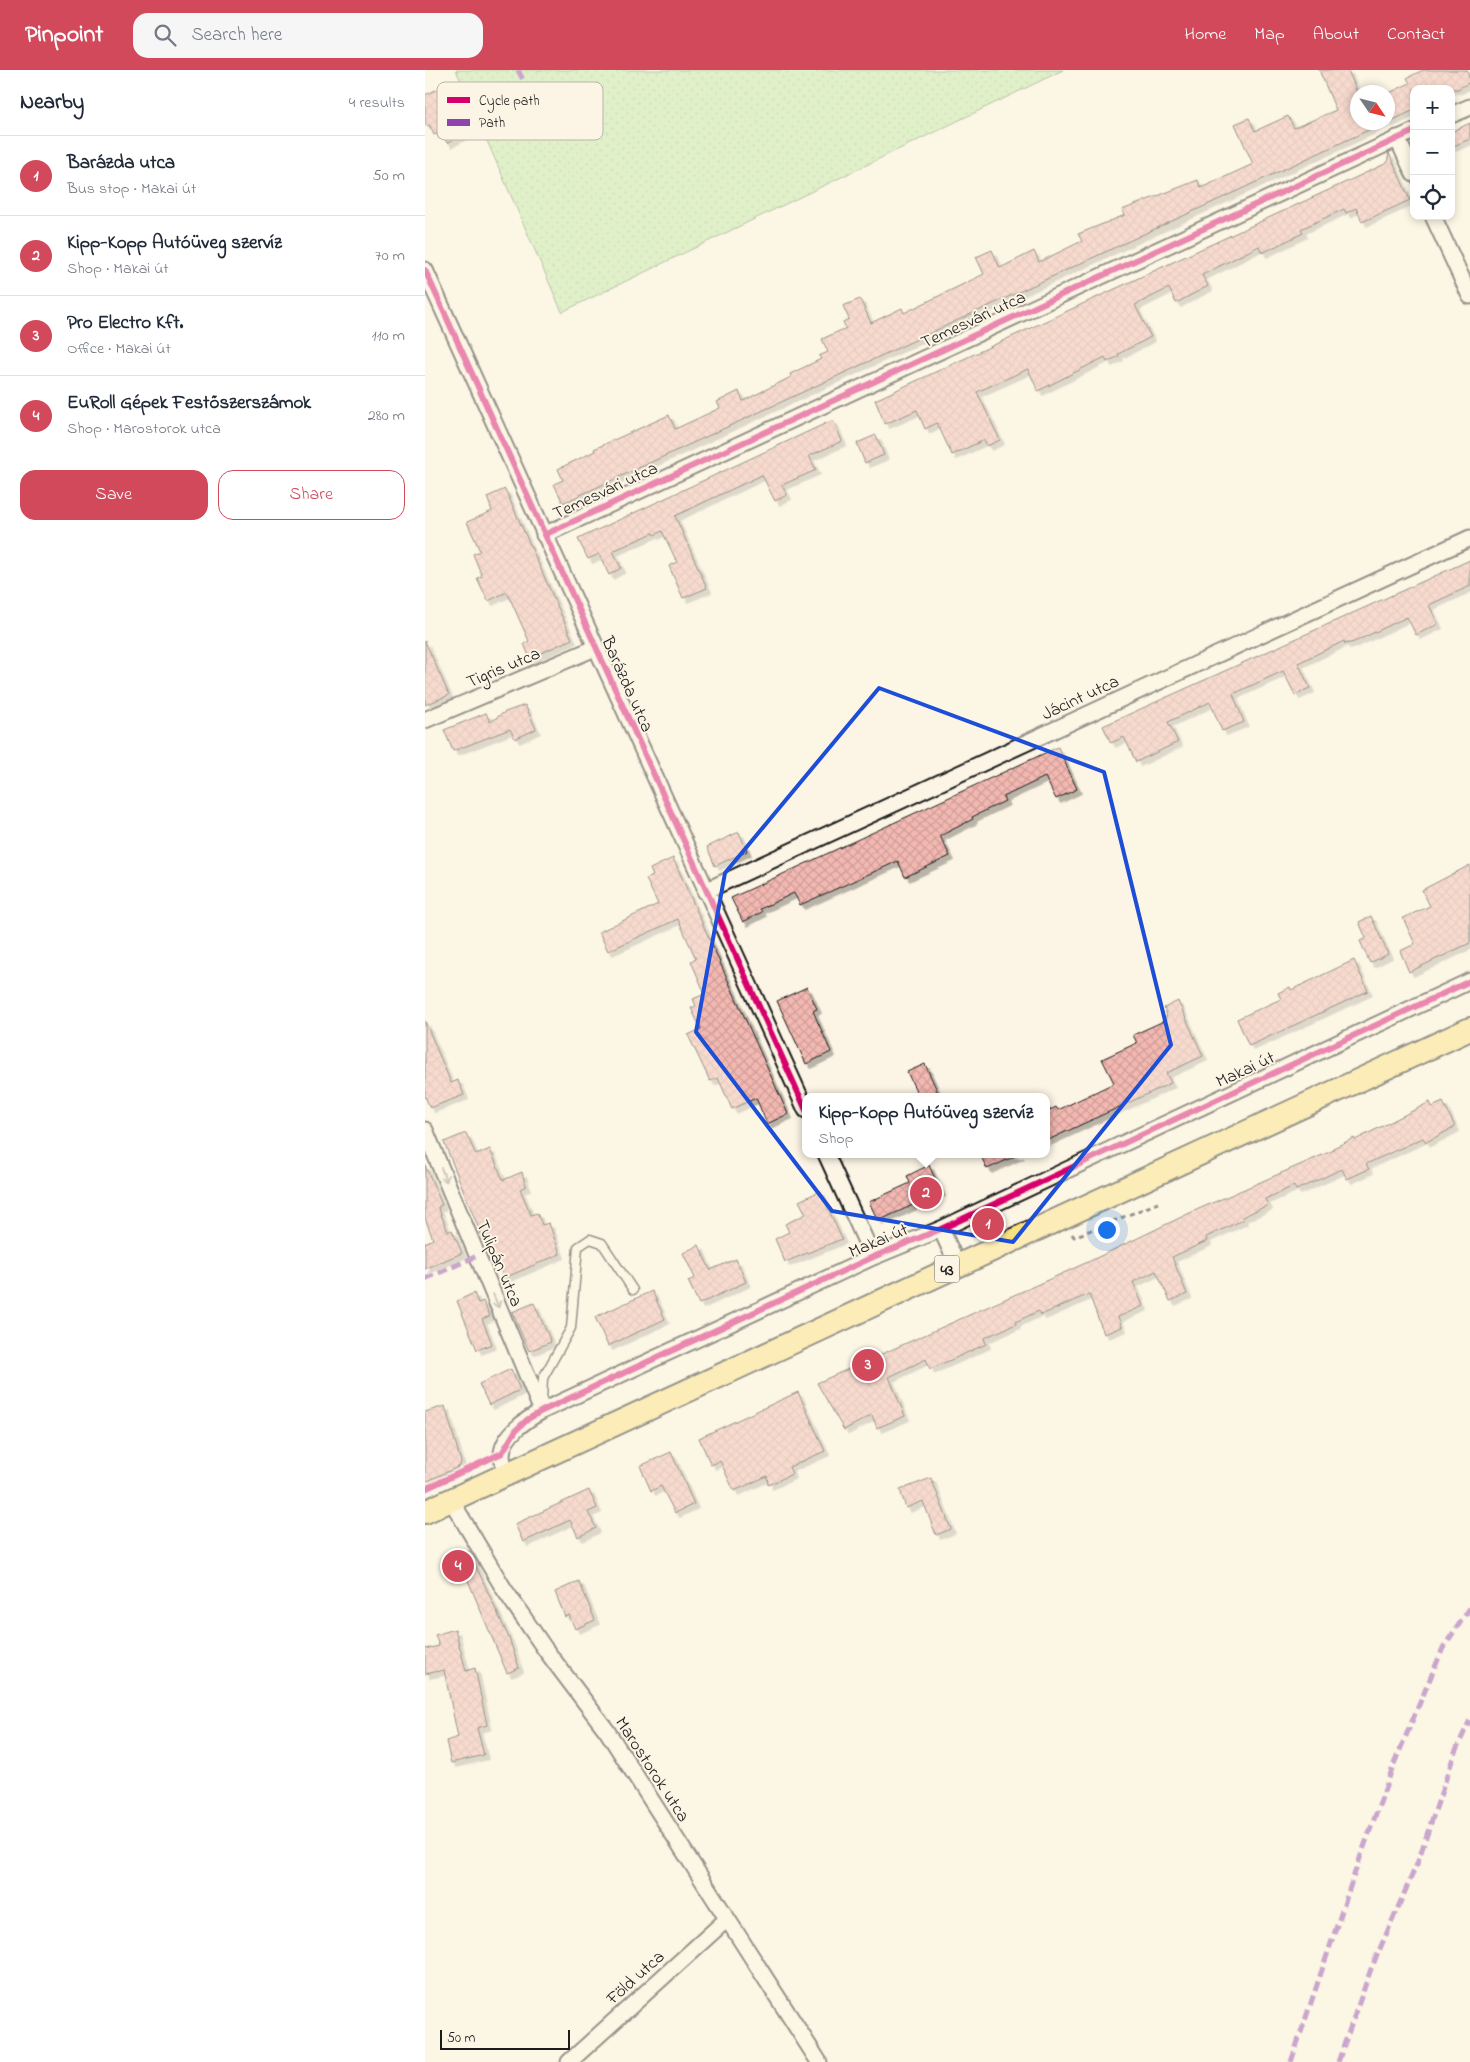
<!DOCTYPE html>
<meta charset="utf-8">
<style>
:root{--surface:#fff;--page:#f6f6f7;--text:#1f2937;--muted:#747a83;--line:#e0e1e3;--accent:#d1495b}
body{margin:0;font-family:"Indie Flower",sans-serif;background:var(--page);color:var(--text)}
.controls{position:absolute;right:15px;top:15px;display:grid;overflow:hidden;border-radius:10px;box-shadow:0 2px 8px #0003}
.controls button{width:45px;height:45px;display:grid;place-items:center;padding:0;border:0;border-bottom:1px solid var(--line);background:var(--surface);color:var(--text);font:25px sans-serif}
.compass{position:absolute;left:925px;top:15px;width:45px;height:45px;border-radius:50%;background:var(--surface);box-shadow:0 2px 8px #0003;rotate:125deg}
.scale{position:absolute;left:15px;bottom:12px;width:130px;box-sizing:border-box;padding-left:5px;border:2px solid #1c1c1c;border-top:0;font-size:14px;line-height:18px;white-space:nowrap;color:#1c1c1c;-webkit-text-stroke:4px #fcf5e5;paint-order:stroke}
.you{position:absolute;left:681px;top:1159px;width:18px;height:18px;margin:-12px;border:4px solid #fff;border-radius:50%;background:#1a73e8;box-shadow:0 0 0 8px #1a73e833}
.badge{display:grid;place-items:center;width:32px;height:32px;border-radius:50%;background:var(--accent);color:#fff;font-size:16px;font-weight:700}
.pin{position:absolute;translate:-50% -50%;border:2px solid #fff;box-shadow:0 1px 5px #0006}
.popup{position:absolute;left:377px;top:1023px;width:248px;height:65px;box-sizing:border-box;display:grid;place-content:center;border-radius:10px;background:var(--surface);filter:drop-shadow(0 1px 4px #0005);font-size:16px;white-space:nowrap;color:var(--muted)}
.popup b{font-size:19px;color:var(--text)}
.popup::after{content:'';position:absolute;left:50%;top:100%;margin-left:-10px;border:10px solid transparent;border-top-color:var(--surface)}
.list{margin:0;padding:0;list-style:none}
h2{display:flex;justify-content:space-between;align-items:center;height:65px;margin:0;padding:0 20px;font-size:21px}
h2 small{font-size:16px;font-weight:400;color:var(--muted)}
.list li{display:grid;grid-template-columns:32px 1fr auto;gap:15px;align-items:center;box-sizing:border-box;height:80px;padding:0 20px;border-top:1px solid var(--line)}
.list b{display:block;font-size:19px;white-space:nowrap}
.list p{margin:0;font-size:16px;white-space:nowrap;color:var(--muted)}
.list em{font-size:16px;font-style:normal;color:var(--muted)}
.actions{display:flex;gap:10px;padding:15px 20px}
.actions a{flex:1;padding:11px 0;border:1px solid var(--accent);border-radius:15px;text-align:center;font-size:18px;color:var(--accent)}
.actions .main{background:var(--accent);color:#fff}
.icon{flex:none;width:28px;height:28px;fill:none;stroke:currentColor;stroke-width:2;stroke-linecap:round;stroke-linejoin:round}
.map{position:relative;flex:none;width:1045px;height:1992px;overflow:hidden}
header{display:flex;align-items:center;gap:30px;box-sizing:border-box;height:70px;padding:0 25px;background:var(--accent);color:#fff}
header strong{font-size:24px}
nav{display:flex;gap:28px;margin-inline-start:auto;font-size:18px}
.search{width:350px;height:45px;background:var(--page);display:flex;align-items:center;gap:12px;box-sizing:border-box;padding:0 18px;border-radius:15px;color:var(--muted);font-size:19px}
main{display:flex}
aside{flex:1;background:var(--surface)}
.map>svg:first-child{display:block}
</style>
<header>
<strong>Pinpoint</strong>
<div class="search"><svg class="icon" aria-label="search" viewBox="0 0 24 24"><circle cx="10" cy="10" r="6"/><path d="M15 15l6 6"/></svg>Search here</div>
<nav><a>Home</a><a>Map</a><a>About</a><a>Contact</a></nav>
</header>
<main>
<aside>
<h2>Nearby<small>4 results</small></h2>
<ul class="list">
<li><span class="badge">1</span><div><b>Barázda utca</b><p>Bus stop · Makai út</p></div><em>50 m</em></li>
<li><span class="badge">2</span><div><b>Kipp-Kopp Autóüveg szervíz</b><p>Shop · Makai út</p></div><em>70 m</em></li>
<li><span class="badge">3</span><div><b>Pro Electro Kft.</b><p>Office · Makai út</p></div><em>110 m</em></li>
<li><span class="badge">4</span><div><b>EuRoll Gépek Festőszerszámok</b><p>Shop · Marostorok utca</p></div><em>280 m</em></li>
</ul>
<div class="actions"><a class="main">Save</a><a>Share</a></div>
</aside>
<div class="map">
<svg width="1045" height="1992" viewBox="0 0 1045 1992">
<defs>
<pattern id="grass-dots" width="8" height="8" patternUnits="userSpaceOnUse" patternTransform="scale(1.25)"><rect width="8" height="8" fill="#bee8a5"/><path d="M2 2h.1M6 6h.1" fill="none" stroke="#a3c68d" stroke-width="1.8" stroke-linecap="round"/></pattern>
<pattern id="building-cross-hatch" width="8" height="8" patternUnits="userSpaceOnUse" patternTransform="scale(1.25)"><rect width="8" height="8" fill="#f3b8b2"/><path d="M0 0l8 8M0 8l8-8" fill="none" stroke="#d09e98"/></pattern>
<filter id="shadow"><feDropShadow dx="4.5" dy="4.5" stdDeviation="0" flood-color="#0004"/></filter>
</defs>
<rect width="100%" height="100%" fill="#fcf5e5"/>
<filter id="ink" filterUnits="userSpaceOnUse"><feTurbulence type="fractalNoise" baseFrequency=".02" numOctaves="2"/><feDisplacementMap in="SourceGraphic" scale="10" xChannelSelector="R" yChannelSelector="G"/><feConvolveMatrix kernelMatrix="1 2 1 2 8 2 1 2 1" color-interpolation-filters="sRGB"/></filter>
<g filter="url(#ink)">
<path fill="url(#grass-dots)" stroke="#6d8260" d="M31,0H638L137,242Z"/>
<path fill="url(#building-cross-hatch)" stroke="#1c1c1c" filter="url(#shadow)" d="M894,0H923L932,22V52H961L138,433L129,414L138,410L133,399L170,381L169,379L244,345L250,359L295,338L292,332L314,321L318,331L366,307L365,304L396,289L394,286L403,282L397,269L421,258L418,252L424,249L418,236L435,229L446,253L477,238L479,243L559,204L551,187L567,180L575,198L609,181L614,192L657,171L653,164L700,145L697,140L773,110L776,118L828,94L810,54L824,48L830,61L863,46L869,58L911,40Z
M998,0H1042L1045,12L1033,19H989V40L962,53V24L985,13L982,8Z
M15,18L18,24L29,30L39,47L48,43L54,56L22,73L16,61L9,65L5,56L0,55V25Z
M1045,53V69L1026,77V62Z
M964,83L985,130L937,152L931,138L921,143L919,139L876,159L878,163L837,183L834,176L777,205L783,216L751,233L744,218L710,235L726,267L693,284L694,286L682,292L680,287L613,321L603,299L552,322L575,370L562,376L559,370L527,385L512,353L500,359L492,340L460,354L450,330L962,93Z
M408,350L417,371L384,386L391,400L357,415L362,425L350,431L337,405L250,446L282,518L258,528L244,496L252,492L237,461L229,465L228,463L188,481L196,498L184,505L174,484L163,489L153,469Z
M451,365L459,385L440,393L432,373Z
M80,419L147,569L105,588L99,574L104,571L82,522L63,531L52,508L57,506L48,484L55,481L42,452L67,441L62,427Z
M1045,490V516L1004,535L1013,554L991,565L982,547L929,572L920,574L919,571L873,593L885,618L870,625L858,601L808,624L819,652L797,661L785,632L743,652L753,672L711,692L699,667L686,673L678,656Z
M0,571L24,625L0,635Z
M100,635L111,659L90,669L85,659L28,681L19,660L61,643L65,652L80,642Z
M633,677L652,719L631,729L620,707L578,727L580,731L547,747L548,749L515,766L525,786L480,807L473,791L375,835L369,823L335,839L337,842L318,852L306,828Z
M314,762L322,781L290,796L282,777Z
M248,788L363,1044L342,1054L331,1028L307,1039L293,1008L285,1011L263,965L276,959L266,938L271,936L268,929L280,924L266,891L271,889L253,849L183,881L174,862L233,834L221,809L228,806L225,799Z
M1045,795V873L984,902L975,881L990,874L978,848L1005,836L997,820Z
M946,846L963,884L945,893L935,871L941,868L934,852Z
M929,890L943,921L824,976L812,949L856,929L853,923L865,917L866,920Z
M382,917L392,939L388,941L406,982L381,994L352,931Z
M753,931L778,986L741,1003L746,1013L621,1071V1042L631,1037L633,1040L689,1013L677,989L712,973L708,965L741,950L740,947L742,946L739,938Z
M0,951L26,1013L33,1010L39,1025L5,1038L0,1026Z
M500,994L515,1027H494L482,1002Z
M1005,1032L1007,1037L1018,1032L1030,1057L1001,1072L998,1068L941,1094L944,1099L922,1109L917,1099L871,1120L869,1116L840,1129L843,1135L817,1147L818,1150L781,1167L782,1171L747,1187L762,1224L745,1231L731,1201L708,1212L718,1236L693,1247L697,1257L679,1264L664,1224L616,1245L614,1241L590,1252L591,1254L559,1268L561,1274L528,1289L505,1299L501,1289L464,1307L480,1346L452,1358L447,1345L419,1360L392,1313L663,1192L769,1141L909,1080L908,1078L929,1068L930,1070Z
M41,1063L51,1085L65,1079L78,1110L97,1102L101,1116L95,1119L106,1145L112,1143L117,1155L124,1153L135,1184L79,1208L63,1173L60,1174L19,1072Z
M555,1084H595L562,1099Z
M0,1095L17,1135L13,1137L23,1162L27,1160L37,1183L0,1199V1173L8,1169L0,1148Z
M504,1095L516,1122L453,1151L444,1132L485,1113L482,1106Z
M395,1121L417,1169L360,1192L350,1169L364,1162L360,1154L381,1144L374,1131Z
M274,1175L285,1200L311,1189L321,1212L274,1234L263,1211L270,1208L258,1183Z
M227,1221L240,1249L183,1276L170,1247Z
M49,1223L53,1233L58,1231L65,1246L57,1249L67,1274L52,1280L32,1231Z
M109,1233L126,1272L104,1281L87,1242Z
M86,1299L95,1320L64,1335L54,1314Z
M373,1322L400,1381L364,1397L367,1404L343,1415L342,1406L309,1421L295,1391L286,1395L274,1368Z
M20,1336L36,1392L35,1396L0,1412V1342Z
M246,1382L269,1434L250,1443L236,1416L226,1421L215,1396Z
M506,1408L526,1459L511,1465L498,1431L481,1438L475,1420Z
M164,1420L172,1438L163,1442L171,1458L153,1467L145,1450L98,1472L90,1454Z
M44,1481L84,1568L94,1598L82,1603L39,1501L22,1507L16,1488Z
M154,1511L170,1550L150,1559L144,1545L140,1547L130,1522Z
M30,1559L41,1601L50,1598L62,1655L52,1658L59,1685L26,1693L21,1671L33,1667L19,1600L0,1604V1579L14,1576L10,1565Z"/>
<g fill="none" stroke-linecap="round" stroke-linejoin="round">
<defs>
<path id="service" d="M117,1332L118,1308L146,1258L153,1177L165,1169L177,1173L208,1220"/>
<path id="minor" d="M1026,45L1045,37
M972,68L989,104
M1008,146L1045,226
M0,200L381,1040
M119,465L989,61
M0,650L170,578
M280,821L1045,468
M0,1060L117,1341
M401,1084L448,1187
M516,1159L532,1194
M80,1404C79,1398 77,1390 77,1384C78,1365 102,1349 117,1341L448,1187L516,1159L1045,911
M26,1430L79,1519L120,1579L182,1661L394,1992
M144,1992L301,1850"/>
<path id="primary" d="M0,1442L1045,959"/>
</defs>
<use href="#service" stroke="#1c1c1c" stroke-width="11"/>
<use href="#minor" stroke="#1c1c1c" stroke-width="19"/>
<use href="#primary" stroke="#1c1c1c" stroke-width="26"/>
<path stroke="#1c1c1c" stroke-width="3" stroke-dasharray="5 4" stroke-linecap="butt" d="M647,1164L649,1167L733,1133"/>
<use href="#service" stroke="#fcf5e5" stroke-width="8"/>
<use href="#minor" stroke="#fcf5e5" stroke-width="15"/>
<use href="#primary" stroke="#fae180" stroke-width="22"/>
<path stroke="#8e44ad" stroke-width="5" stroke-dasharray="10 5" stroke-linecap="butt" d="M93,0L109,31L112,45L168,48
M0,1209L52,1186
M866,1992L930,1802L969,1694L1018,1578L1045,1538
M913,1992L946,1899L992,1794L1030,1682L1045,1650"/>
<defs>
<path id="cycleway" d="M0,200L381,1040
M119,465L989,61
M0,1419L77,1383L91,1360L103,1349L117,1341L448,1187L516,1159L1045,911"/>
</defs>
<use href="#cycleway" stroke="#fcf5e5" stroke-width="9"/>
<use href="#cycleway" stroke="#d6006c" stroke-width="6"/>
</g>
<defs><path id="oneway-shaft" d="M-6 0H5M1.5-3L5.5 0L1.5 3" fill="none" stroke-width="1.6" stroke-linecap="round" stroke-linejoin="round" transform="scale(1.25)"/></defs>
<g stroke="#97938b">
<use href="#oneway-shaft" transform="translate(19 1105) rotate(68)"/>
<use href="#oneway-shaft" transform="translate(71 1231) rotate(67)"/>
</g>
</g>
<path d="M0 0H1045V1992H0ZM454,618L679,702L746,975L588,1172L407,1141L271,962L300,803Z" fill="#fcf5e5" fill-opacity=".55" fill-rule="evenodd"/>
<path fill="none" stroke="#1d4ed8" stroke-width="4" stroke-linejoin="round" d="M454,618L679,702L746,975L588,1172L407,1141L271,962L300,803Z"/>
<g text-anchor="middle" stroke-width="4" stroke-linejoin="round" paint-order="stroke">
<rect fill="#fcf5e5" stroke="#5f5d58" stroke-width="1" x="509.5" y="1185.5" width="25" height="27" rx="4"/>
<g font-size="16" font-weight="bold" fill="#1c1c1c">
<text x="522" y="1205">43</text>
</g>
<g font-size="18" fill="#1c1c1c" stroke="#fcf5e5">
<text transform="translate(548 249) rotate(-25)" y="6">Temesvári utca</text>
<text transform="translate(180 420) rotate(-25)" y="6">Temesvári utca</text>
<text transform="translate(78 597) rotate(-23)" y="6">Tigris utca</text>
<text transform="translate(203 614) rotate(66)" y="6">Barázda utca</text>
<text transform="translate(655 627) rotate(-25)" y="6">Jácint utca</text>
<text transform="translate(820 999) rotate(-25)" y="6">Makai út</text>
<text transform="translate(453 1170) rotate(-23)" y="6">Makai út</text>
<text transform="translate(75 1193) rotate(67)" y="6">Tulipán utca</text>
<text transform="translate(228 1699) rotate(57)" y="6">Marostorok utca</text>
<text transform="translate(210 1907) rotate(-42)" y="6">Föld utca</text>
</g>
</g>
<rect x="12" y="12" width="166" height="58" rx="8" fill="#fcf5e5" stroke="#b9b4a9" stroke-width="1"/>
<rect x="22" y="27" width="23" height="6" fill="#d6006c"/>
<rect x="22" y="49" width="23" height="7" fill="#8e44ad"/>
<g font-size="14" fill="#1c1c1c">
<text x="54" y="35">Cycle path</text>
<text x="54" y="57">Path</text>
</g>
</svg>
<div class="controls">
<button>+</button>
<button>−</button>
<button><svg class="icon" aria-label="locate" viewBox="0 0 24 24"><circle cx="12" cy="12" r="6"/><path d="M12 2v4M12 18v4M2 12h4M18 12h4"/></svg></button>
</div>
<svg class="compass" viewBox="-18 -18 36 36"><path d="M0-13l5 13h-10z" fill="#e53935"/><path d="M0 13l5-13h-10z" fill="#747a83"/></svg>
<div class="scale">50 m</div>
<div class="you"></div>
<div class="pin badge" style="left:563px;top:1154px">1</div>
<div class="pin badge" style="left:501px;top:1123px">2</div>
<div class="popup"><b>Kipp-Kopp Autóüveg szervíz</b>Shop</div>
<div class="pin badge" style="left:443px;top:1295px">3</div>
<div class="pin badge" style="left:33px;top:1496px">4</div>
</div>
</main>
